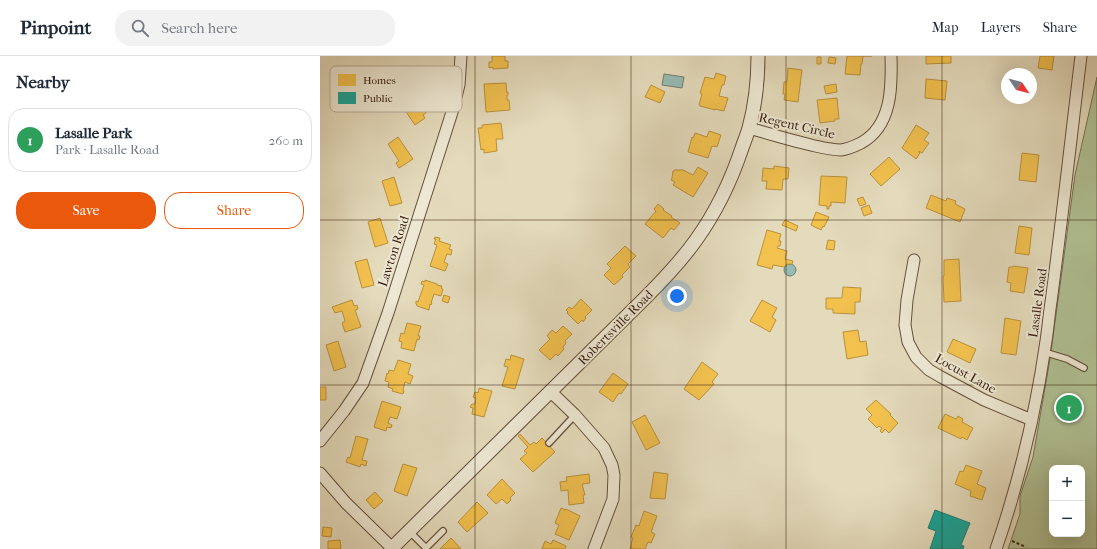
<!DOCTYPE html>
<meta charset="utf-8">
<style>
:root{--surface:#fff;--page:#f2f2f3;--text:#1f2937;--muted:#747a83;--line:#e0e1e3;--accent:#ea580c}
body{margin:0;font-family:"IM FELL French Canon",serif;background:var(--page);color:var(--text)}
.controls{position:absolute;right:12px;bottom:12px;display:grid;overflow:hidden;border-radius:8px;box-shadow:0 4px 16px #0002}
.controls button{width:36px;height:36px;display:grid;place-items:center;padding:0;border:0;border-bottom:1px solid var(--line);background:var(--surface);color:var(--text);font:20px sans-serif}
.compass{position:absolute;left:681px;top:12px;width:36px;height:36px;border-radius:50%;background:var(--surface);box-shadow:0 4px 16px #0002;rotate:125deg}
.you{position:absolute;left:357px;top:240px;width:14px;height:14px;margin:-10px;border:3px solid #fff;border-radius:50%;background:#1a73e8;box-shadow:0 0 0 6px #1a73e833}
.badge{display:grid;place-items:center;width:26px;height:26px;border-radius:50%;background:var(--accent);color:#fff;font-size:13px;font-weight:700}
.pin{position:absolute;translate:-50% -50%;border:2px solid #fff;box-shadow:0 1px 4px #0006}
.list{margin:0;padding:0;list-style:none}
h2{display:flex;justify-content:space-between;align-items:center;height:52px;margin:0;padding:0 16px;font-size:17px}
h2 small{font-size:13px;font-weight:400;color:var(--muted)}
.list li{display:grid;grid-template-columns:26px 1fr auto;gap:12px;align-items:center;box-sizing:border-box;height:64px;margin:0 8px 8px;padding:0 8px;border:1px solid var(--line);border-radius:16px}
.list b{display:block;font-size:15px;white-space:nowrap}
.list p{margin:0;font-size:13px;white-space:nowrap;color:var(--muted)}
.list em{font-size:13px;font-style:normal;color:var(--muted)}
.actions{display:flex;gap:8px;padding:12px 16px}
.actions a{flex:1;padding:9px 0;border:1px solid var(--accent);border-radius:16px;text-align:center;font-size:14px;color:var(--accent)}
.actions .main{background:var(--accent);color:#fff}
.icon{flex:none;width:22px;height:22px;fill:none;stroke:currentColor;stroke-width:2;stroke-linecap:round;stroke-linejoin:round}
.map{position:relative;flex:none;width:777px;height:493px;overflow:hidden}
header{display:flex;align-items:center;gap:24px;box-sizing:border-box;height:56px;padding:0 20px;background:var(--surface);border-bottom:1px solid var(--line)}
header strong{font-size:19px}
nav{display:flex;gap:22px;margin-inline-start:auto;font-size:14px}
.search{width:280px;height:36px;background:var(--page);display:flex;align-items:center;gap:10px;box-sizing:border-box;padding:0 14px;border-radius:16px;color:var(--muted);font-size:15px}
main{display:flex}
aside{flex:1;background:var(--surface)}
.map>svg:first-child{display:block}
</style>
<header>
<strong>Pinpoint</strong>
<div class="search"><svg class="icon" aria-label="search" viewBox="0 0 24 24"><circle cx="10" cy="10" r="6"/><path d="M15 15l6 6"/></svg>Search here</div>
<nav><a>Map</a><a>Layers</a><a>Share</a></nav>
</header>
<main>
<aside>
<h2>Nearby<small></small></h2>
<ul class="list">
<li><span class="badge" style="background:#2e9e5b">1</span><div><b>Lasalle Park</b><p>Park · Lasalle Road</p></div><em>260 m</em></li>
</ul>
<div class="actions"><a class="main">Save</a><a>Share</a></div>
</aside>
<div class="map">
<svg width="777" height="493" viewBox="0 0 777 493">
<rect width="100%" height="100%" fill="#e4dbbc"/>
<filter id="stains"><feTurbulence type="fractalNoise" baseFrequency=".005" numOctaves="4"/><feColorMatrix values="0 0 0 0 .2 0 0 0 0 .09 0 0 0 0 .02 0 0 0 .5 -.17"/></filter>
<radialGradient id="worn" r=".72"><stop offset=".6" stop-color="#630" stop-opacity="0"/><stop offset="1" stop-color="#630" stop-opacity=".3"/></radialGradient>
<path fill="#b0c194" stroke="#767052" fill-rule="evenodd" d="M777,21V493H688L700,458V440L713,401L730,303L755,119ZM732,412H762V478H732Z"/>
<path fill="#95bbb2" stroke="#717d72" d="M344,18L364,21L362,32L342,29Z
M464 214a6 6 0 1 1 12 0a6 6 0 1 1-12 0Z"/>
<path fill="#f2c14e" stroke="#bb913c" d="M172,0H185V5H188V12L173,13V11L169,12V6H172Z
M527,0H552H543L542,8H541L540,19L525,18Z
M606,0H631V7L606,8Z
M720,0H734L732,14L718,12Z
M497,1H501V8H497Z
M509,1L516,2L515,8L508,7Z
M468,12L482,14L478,46L464,44L465,38H463L464,26H467Z
M396,17L406,20L404,29H402L399,40L408,42L404,55L395,53V54L380,50V49H379L382,38L380,37L385,21L394,23Z
M606,23L627,25L625,44L605,42Z
M186,27L187,37L188,36V39H187V44H189L190,54L166,56L164,28Z
M516,28L517,36L506,38L504,30Z
M331,29L345,36L340,47L325,41Z
M94,38L106,57L103,59L105,62L95,69L80,47Z
M517,42L519,63H515V65L500,67L497,44Z
M181,67L183,83H176L177,95L164,97V93L161,94L158,72H162V69Z
M596,69L609,77L604,84L609,87L602,97L599,95V96L600,97L596,103L582,92Z
M389,75L401,79L397,91L392,90L388,102L368,96L372,81L373,82L375,77L387,81Z
M78,81L93,103L79,112L76,107L79,105L68,88Z
M702,97L719,99L716,126L699,124Z
M569,101L580,113L561,130L550,118Z
M454,110L469,112L468,123H463L462,134L446,133L447,125H442L443,112L454,113Z
M378,111L388,117L373,141L353,129L355,126L351,124L352,122L353,115H354V114H363L373,119Z
M501,120L527,121L525,147L511,146V150H509V153H507V150L499,149Z
M74,121L82,147L70,150L62,125Z
M611,139L626,145L627,142L636,145L635,148L645,153L640,166L606,152Z
M543,141L546,148L540,150L537,143Z
M338,148L344,153L343,154L352,160L351,161L360,167L354,174L351,172L343,182L325,168L336,155L334,153Z
M549,149L552,157L544,160L541,152Z
M496,156L509,161L504,171L503,170L501,174L491,169Z
M60,162L68,187L55,191L48,166Z
M465,164L478,170L476,175L462,169Z
M699,170L712,172L709,199L695,197Z
M447,174L461,178L459,185H461L460,190H458L457,192L467,195L465,203L473,205L472,208H467L464,211L453,209L452,213L437,209Z
M115,181L120,182L119,185L131,189L129,193L132,194L131,199L127,198L124,206L128,208L125,215L110,210L117,189L114,188L116,183H114Z
M508,184L515,185L514,194L506,193Z
M305,190L316,200L308,208L310,211L302,219L303,221L294,229L284,219L291,212L287,208Z
M47,203L54,229L42,232L35,206Z
M639,203L641,245L624,246L623,220H624V204Z
M693,210L708,212L704,237L690,235L691,227L687,226L689,211H693Z
M105,224L117,228V229L122,230L121,232L123,233L121,240L114,238L111,247H112L111,249L110,248L109,254L97,250V249L96,248V245L98,246L104,229L101,228L102,225L105,226Z
M523,231L541,232L540,246H535V258L513,257V253H506V242H522Z
M124,239L130,241L128,247L122,245Z
M261,243L272,254L265,261L266,262L263,266L262,264L258,268L247,257L248,256L246,254L249,251L252,253Z
M32,244L34,250L37,249L38,253L35,254L41,271L25,276L22,267L25,265L22,255L15,257L12,251Z
M442,244L457,252L452,261L456,264L450,276L430,265Z
M685,262L701,265L696,299L681,297Z
M87,267L101,270L98,280H100L99,284L97,283L94,295L81,292L82,286L79,285L81,277L84,278Z
M243,270L252,278L245,285L246,287L243,291L244,293L238,300L236,298L230,304L219,294L230,283L227,280L232,274L236,277Z
M538,274L540,286L546,285L548,299L527,303L523,276Z
M633,283L656,293L650,307L627,296Z
M18,285L26,311L14,315L6,289Z
M191,299L204,303L195,333L182,330L188,311L184,310L186,303L190,304Z
M78,304L91,308L88,318L93,320L90,328L85,326L83,334L84,335L83,338L72,335L73,333L68,331L69,326L65,325L67,317L68,318L69,314L74,315Z
M382,306L398,318L392,326L394,328L379,344L364,333Z
M293,317L308,328L301,338L299,337L293,346L279,336Z
M0,331H6V344H0Z
M159,332L172,335L164,361L152,358L153,352L150,351L152,348H155L156,342L153,341L155,336L158,337Z
M556,344L571,358L570,359L578,367L569,377L565,373L562,377L560,375L562,372L559,370L557,372L548,363L552,359L546,353Z
M62,345L81,351L77,363L70,361L68,367L72,369L71,372L67,371L66,375L54,371Z
M625,358L636,363L638,360L643,363L642,366L653,372L647,384L642,381L641,383L618,372Z
M325,359L340,387L326,394L312,366Z
M200,378L210,389L214,386L216,388L222,382L235,396L213,416L200,403L207,397L204,395L208,391L198,380Z
M36,380L48,383L42,404L47,405L46,410L41,408L40,411L26,406L28,401L30,402Z
M83,408L97,412L87,440L74,435Z
M646,409L662,415L657,428L666,432L662,444L650,440L651,435L635,428L640,415L643,416Z
M334,416L348,418L345,443L330,442Z
M269,418L270,427L262,428L265,439H263L264,447L249,449L248,434L241,435L240,426L247,425L246,421Z
M182,423L195,437L190,442L191,444L187,448L182,443L176,448L167,439Z
M55,436L63,445L54,453L46,444Z
M157,446L168,457L147,476L138,466Z
M241,452L246,454V453L260,460L249,484L235,478L239,469L235,467Z
M324,455L337,460L331,476L335,478L331,487L328,486L325,493H314L310,492L313,482L311,481L316,469L319,470Z
M3,471L12,472L11,481L2,480Z
M131,482L141,493H120Z
M20,484L21,493H8V485Z
M233,484L246,490L245,493H222L225,485L231,488Z"/>
<path fill="#17a398" stroke="#227c70" d="M615,454L650,467L641,489L644,490L643,493H610L616,475L608,472Z"/>
<g fill="none" stroke-linecap="round" stroke-linejoin="round">
<defs>
<path id="service" d="M724,296L747,303L764,312
M229,387L255,359
M89,475L106,492L123,475"/>
<path id="minor" d="M429,72C450,78 470,84 491,89C500,91 511,94 521,94C528,93 535,90 541,87C572,70 572,31 571,0
M594,204L587,244L585,269L588,286L596,301L609,314L621,321L664,344L712,364
M230,335L255,359L284,392L292,409L294,419L293,443L274,493
M0,385L24,355L43,327L68,257L133,53L139,29L141,0
M0,417L26,447L72,492
M676,493C699,426 716,355 726,285C728,272 729,259 731,246C742,164 751,82 761,0"/>
<path id="tertiary" d="M71,493L326,241C344,223 361,205 376,184C396,156 411,125 422,92C424,86 427,79 429,72C435,50 438,23 438,0"/>
</defs>
<use href="#service" stroke="#654f3c" stroke-width="8"/>
<use href="#minor" stroke="#654f3c" stroke-width="13"/>
<use href="#tertiary" stroke="#654f3c" stroke-width="15"/>
<path stroke="#3b2011" stroke-width="2" stroke-dasharray="3 2" stroke-linecap="butt" d="M692,485L706,491"/>
<use href="#service" stroke="#ede8d3" stroke-width="5.5"/>
<use href="#minor" stroke="#ede8d3" stroke-width="11"/>
<use href="#tertiary" stroke="#ede8d3" stroke-width="13"/>
</g>
<path fill="none" stroke="#3b2011" stroke-width="1" stroke-opacity="0.55" d="M155,0V493M311,0V493M466,0V493M622,0V493M0,164H777M0,329H777"/>
<g text-anchor="middle" stroke-width="4" stroke-linejoin="round" paint-order="stroke">
<g font-size="13" fill="#3b2011" stroke="#ede8d3">
<text transform="translate(477 69) rotate(13)" y="5">Regent Circle</text>
<text transform="translate(73 195) rotate(-72)" y="5">Lawton Road</text>
<text transform="translate(717 247) rotate(-82)" y="5">Lasalle Road</text>
<text transform="translate(295 271) rotate(-45)" y="5">Robertsville Road</text>
<text transform="translate(646 317) rotate(29)" y="5">Locust Lane</text>
</g>
</g>
<rect x="10" y="10" width="132" height="46" rx="6" fill="#ede8d3" stroke="#b8ac99" stroke-width="1"/>
<rect x="18" y="18" width="18" height="12" fill="#f2c14e"/>
<rect x="18" y="36" width="18" height="12" fill="#17a398"/>
<g font-size="11" fill="#3b2011">
<text x="43" y="28">Homes</text>
<text x="43" y="46">Public</text>
</g>
<rect width="100%" height="100%" filter="url(#stains)"/>
<rect width="100%" height="100%" fill="url(#worn)"/>
</svg>
<div class="controls">
<button>+</button>
<button>−</button>
</div>
<svg class="compass" viewBox="-18 -18 36 36"><path d="M0-13l5 13h-10z" fill="#e53935"/><path d="M0 13l5-13h-10z" fill="#747a83"/></svg>
<div class="you"></div>
<div class="pin badge" style="left:749px;top:352px;background:#2e9e5b">1</div>
</div>
</main>
